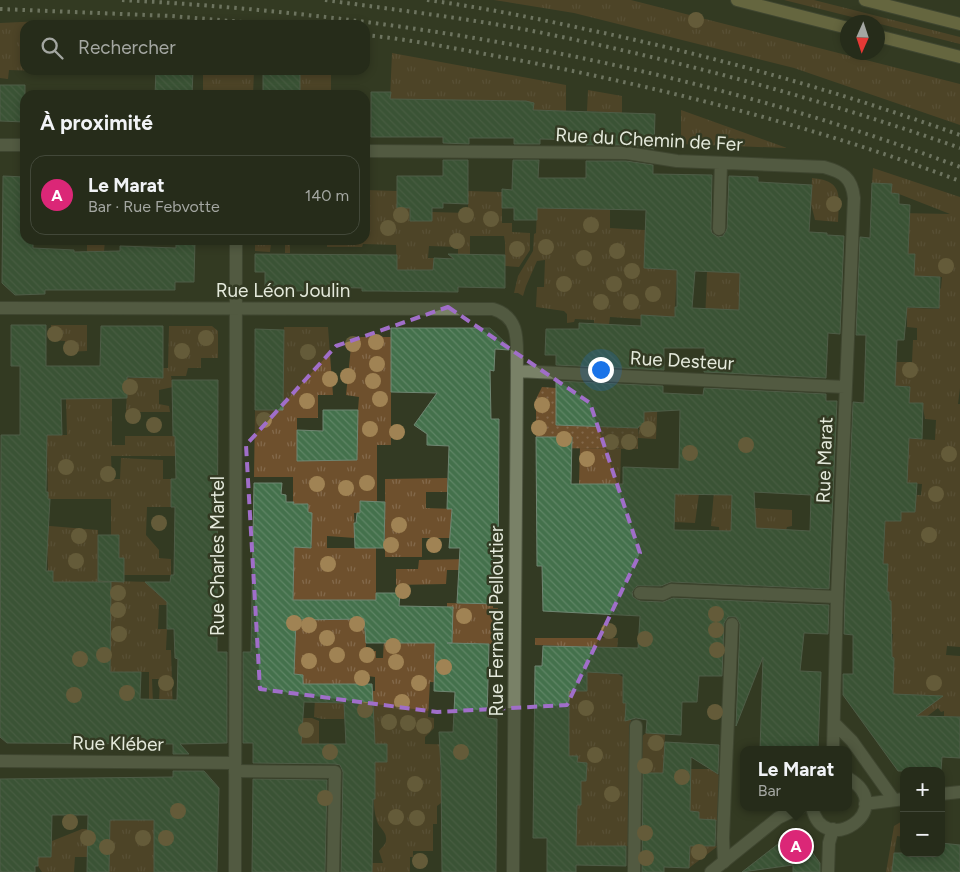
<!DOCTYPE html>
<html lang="fr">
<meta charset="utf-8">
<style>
:root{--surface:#262c1a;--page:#323827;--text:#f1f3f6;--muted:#a4a7a2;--line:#424839;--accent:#db2777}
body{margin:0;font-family:Figtree,sans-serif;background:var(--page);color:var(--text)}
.controls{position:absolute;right:15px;bottom:15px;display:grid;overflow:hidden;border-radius:10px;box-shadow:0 2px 8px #0003}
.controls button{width:45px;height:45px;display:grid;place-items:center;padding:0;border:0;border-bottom:1px solid var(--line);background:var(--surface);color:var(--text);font:25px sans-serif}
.compass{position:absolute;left:840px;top:15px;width:45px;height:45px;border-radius:50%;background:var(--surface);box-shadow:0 2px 8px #0003;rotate:183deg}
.you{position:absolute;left:600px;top:369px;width:18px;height:18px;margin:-12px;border:4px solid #fff;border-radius:50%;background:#1a73e8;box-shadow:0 0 0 8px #1a73e833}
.badge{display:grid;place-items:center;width:32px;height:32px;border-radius:50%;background:var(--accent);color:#fff;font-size:16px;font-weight:700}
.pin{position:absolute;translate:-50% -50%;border:2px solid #fff;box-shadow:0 1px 5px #0006}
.popup{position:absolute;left:740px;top:746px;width:112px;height:65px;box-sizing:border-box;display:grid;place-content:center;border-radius:10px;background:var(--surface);filter:drop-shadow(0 1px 4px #0005);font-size:16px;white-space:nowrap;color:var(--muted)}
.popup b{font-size:19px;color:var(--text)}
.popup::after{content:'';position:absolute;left:50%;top:100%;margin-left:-10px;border:10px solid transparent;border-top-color:var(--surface)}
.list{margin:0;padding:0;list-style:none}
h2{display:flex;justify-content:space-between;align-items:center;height:65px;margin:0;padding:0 20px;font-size:21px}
h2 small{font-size:16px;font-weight:400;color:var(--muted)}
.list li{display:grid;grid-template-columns:32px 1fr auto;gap:15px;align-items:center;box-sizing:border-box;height:80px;margin:0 10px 10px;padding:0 10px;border:1px solid var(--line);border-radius:15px}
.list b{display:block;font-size:19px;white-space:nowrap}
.list p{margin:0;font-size:16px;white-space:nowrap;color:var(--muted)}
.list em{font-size:16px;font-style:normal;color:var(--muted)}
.icon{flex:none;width:28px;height:28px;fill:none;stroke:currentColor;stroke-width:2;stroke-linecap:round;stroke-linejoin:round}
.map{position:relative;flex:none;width:960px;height:872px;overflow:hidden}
.search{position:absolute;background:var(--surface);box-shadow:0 2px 8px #0003;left:20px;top:20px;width:350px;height:55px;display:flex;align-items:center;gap:12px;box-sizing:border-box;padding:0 18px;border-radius:15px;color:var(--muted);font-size:19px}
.panel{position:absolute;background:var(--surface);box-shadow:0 2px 8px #0003;left:20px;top:90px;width:350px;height:155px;border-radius:15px}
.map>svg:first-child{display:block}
</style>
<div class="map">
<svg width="960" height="872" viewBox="0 0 960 872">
<defs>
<pattern id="grass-tufts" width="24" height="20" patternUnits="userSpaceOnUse" patternTransform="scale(1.25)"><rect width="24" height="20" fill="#6e502d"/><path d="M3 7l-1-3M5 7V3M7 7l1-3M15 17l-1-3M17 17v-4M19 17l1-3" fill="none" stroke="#83694b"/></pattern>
<pattern id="garden-dots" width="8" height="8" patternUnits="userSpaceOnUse" patternTransform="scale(1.25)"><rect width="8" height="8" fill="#6e502d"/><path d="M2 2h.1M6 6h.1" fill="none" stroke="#83694b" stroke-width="1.8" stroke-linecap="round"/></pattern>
<pattern id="building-back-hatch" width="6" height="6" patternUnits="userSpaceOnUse" patternTransform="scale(1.25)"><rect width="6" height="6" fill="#44714c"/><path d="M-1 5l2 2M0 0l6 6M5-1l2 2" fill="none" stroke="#5f8565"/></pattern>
</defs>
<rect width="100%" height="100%" fill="#333a23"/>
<path fill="url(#grass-tufts)" d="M494,0H631L960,84V125L794,68L574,13Z
M784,0H814L960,37V44Z
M43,21L94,25H25V70H69V72L9,70L8,79L0,78V23Z
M392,53L566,85V111L533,110V103L390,99Z
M203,70H278L254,71L253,95H203Z
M300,70H331V95H300Z
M588,90L622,96V113L587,111Z
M681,110L787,148L681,144Z
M873,168L960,197V388L958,404H960V647L947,646L946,655L960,656V717L944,716V711L941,712L938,708L912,728L907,722L942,696L883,694L894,680V658L885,657V644H892L893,634L886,633L891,618L889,592L882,591L885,521H900L901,505L904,495H921L922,484L907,483L885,437L935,440L936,420L925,419L922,403H909V386H890L891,362H912L913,340H917V328L907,327V315H891V307L939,309L940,289L941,288L942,277L914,276L908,254L900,213L950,214L899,194L891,193L892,184L872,183Z
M812,178C844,181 839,196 838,222L815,220L811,204Z
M365,190L397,191V208H410L413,221H432V212L468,213V191L502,192V223H512V232L530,233V250L519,267L505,266V242L504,236H470V254H458V247L429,246L428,258H434L433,272L397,270L396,245L363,244L362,247H327V240H365Z
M610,205V228L645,230L644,268L677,270L674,327L641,315V319L610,317L609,325L594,323V320L575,319L574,322L567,323V314L564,311L536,307L537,287H544L545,260L537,261L526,286L523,296L518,293H514L518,276L533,251L534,234L536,233L537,208L585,209Z
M87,240H105L104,252H87Z
M255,240H290V253H285V244H271L270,252L255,251Z
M707,271H740L739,324L705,322Z
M51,325H87V351L65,352V341L51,340Z
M169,326H212L218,331V358H201V368H188L186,376H171L173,387L159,390V404L169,406L170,412H126L127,389L122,378H152V374H163V368H168Z
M284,327H328L333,395H318V418H297V460L358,410L359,397L346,395L352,337H391V445H377V502L360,513H354L355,538L327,536V548H376V601H293L294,547H312L310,540L294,528H312V513L308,512V504H293V477H254L255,410H283Z
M658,393L656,439L638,438L639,426L644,425V412Z
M70,398L112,399V445H125V436H181V456H111L112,479H120L121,458L163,460V479H171V507H147L146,535L159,550V558L171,559V575H124V558H119V535H111V499H48L47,449L33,435H67L66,399Z
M580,448L621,449L620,484H612V496L623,504H536V484H568L581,496L582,484H579Z
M447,478L448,492H426V508L454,509V538H422V557H385V479Z
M732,486L755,510V508L792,510V526L787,527L786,530L720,538L719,527L711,526L714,491Z
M675,494H699L695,523L674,522Z
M38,525L98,530V561L111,562V581L154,582V590L156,593H167V605H159L158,629H167L166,650H171L173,714L159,702L160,679H152L153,704H149V672H130L110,699L111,582H53L48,571L47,546Z
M468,559V570H447L446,584L396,585V569H418L419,560Z
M447,603L493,604V608H498V644L452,643L453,628H447Z
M285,618L364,619V631H376L366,642V651H376V658H383L384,638L404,643H435L434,659H456L449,683L430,682L428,717L434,718V728L425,737V744L468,745L473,765H440V780H487L441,794V803L437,806V824H433V851H413V857H410V872H372V863H383L379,851C382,847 387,844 386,838C386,831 379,828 377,821C371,804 375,781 375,762H387V744H375L313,762L312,744H295L303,718H312L319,721V744H360L359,691H375V677L367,676L366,684H303L302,675L290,674V659H295V651H284Z
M535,638H618L617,652L602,653L593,647L535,645Z
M596,667V673L618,674L623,677V703H626L625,720H631L629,846H576V832L567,812L577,811L581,781H586L587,763L577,762V756H569L563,691H587V682L581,676Z
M315,698H344V719H322L314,717Z
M646,733L665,734L664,758H691V769H710L719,775L718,821L699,819V812L690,811V782L678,774L641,773L642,736Z
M154,815V872H109L110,817L138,820Z
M904,820V837L897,836L893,860L946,872H886L894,826Z
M82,829H87V844H104V857H75L74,872H42L38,866V857H51L52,841Z"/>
<path fill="url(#garden-dots)" d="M542,387L556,388V425L638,428V449L547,448L546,437H536V399Z
M690,846H718L689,868Z"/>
<path fill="url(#building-back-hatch)" stroke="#6f8672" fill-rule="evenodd" d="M156,70H193L192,95H155Z
M300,70V95H263V71Z
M0,85H25V122L0,121Z
M371,92H391L390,99L526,101L534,103L533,110L655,114L654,149L627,145H586L587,140L540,139V144H514V138H469V144L443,143V137H371Z
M443,160H468V204L443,203V208H432V221H410V208H397V176H443Z
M513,160H539L538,178H586V161H626L653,165V174L712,175L711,229L712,233L718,237L723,236L727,229L729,176L758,177V182L812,185L809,232L827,233V235L844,236L840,334L828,333L826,378L704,372L705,348H664V370L556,365V355H545L546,329H579V323L641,326V315L675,317V307H677V270L644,268L646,210L537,208V220H514V208H502V189L512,190ZM695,271L740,273L739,310L692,308Z
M3,176L25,177V240H33V248L74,250V252L120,251V246L176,248V240H195L194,282H175V290H45V294L15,295L2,283Z
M872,183L892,184L891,193L899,194V204L910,205L908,254H915L914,276L940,277L939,308L907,307L904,340H897L895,386L910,387L909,403H923L922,439L909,438L907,483H917L915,512H901V521H885L883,564H888L887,592H889V600L891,601L892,657L894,658L893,694L943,696L916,716L960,717V758L942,757L941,771H898L843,695V674H853V635L844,634L845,597L853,402L864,403L866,335H856L860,237L870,238Z
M255,254L397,255V270H433L434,258L454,259L448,254L505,255V288L458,287V292L380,291H362V288L315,287V291H290V286H265V272H255Z
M11,325H46V366H100L101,326H163V378L127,377V398L61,399L62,435H47L46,492H48V499H50L46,571H53V582H111L110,672H141L140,699L177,700L178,659L175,658L174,629H167V602L145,582H170L171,575H174L175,507H171V479H176L175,436H173L172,380H218L217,652H227V743L180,744L189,754H173V744L7,743L0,737L1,435H20V366H11Z
M391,328H490L509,346V350L495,349L494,371L490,370L491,419H499L498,604L457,603L460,548H449L452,509H447L449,446L427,445V434L414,425L437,393L391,392Z
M255,329L284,330L283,410H255Z
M556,381L663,386V393L703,395L704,388L826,394V401H837L829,589L671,582L661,586H637L632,592L633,597L640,601L663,602L673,598L829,605L828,634L804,633L800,671L821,672L818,750H760L763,657L736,726L740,624L736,617H728L724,623L722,676H699L697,702H682L681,735L646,733L647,720L636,718L625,721L626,703H623V674L587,672V691H569V756H578L577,762L587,763L586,781H581V805H577L576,846H626V866L576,865V872H547V838H533L535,666H542L543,646L638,648L640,616L543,611L542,566H537L536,437H572L571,484H623V467L679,469L680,410L644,412V426H639L638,428L556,425ZM754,492L811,495L810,531L756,528ZM675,494L732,495L731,531L674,530Z
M323,410H358L357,460L297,461V430L323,431Z
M254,483H282L281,494L286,495V502H294L293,504H308V512L312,513L311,548L294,547L293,600H376V593H400L399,606L453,607L452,643H447L489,644L487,718L497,719L496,872H442L441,768L439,732H453L455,692L434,691L435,643H366L364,619L296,620L294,674L303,675V684H372L375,744H387V762H375V799H373L372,872H341L343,772L340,765L335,764L253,763V743H243V652H251ZM304,702L344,703L346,744H301Z
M360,501L385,502L384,548H355L354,523H356L357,513H360Z
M98,535H119V558H124V582L98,581Z
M665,742L719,745L718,774L691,757L690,811L699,812V819L716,820L715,846H690L689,868L664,867V872H642L643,773H663Z
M173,771H204L219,788L217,872H154V820H110L109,872H87L88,815H52L51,857H38V866H35V872H0V779L173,777Z
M253,779L327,780L325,872H252Z
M796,830L820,863V872H793V865L742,872Z
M941,843L960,845V872H892L894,853H941Z"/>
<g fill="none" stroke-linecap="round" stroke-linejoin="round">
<defs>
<path id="service" d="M640,593L663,594L671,590L837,597
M235,771L335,772L333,872
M724,862L723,838L732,624
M634,872L636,726"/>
<path id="minor" d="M0,145H25
M365,151L627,153L677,161L824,167C842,172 852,177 854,198L837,597L833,750
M719,229L721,163
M0,308L493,309C523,318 516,346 517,371L513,872
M517,371L845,387
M834,723L852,741L894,800
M0,761L235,763
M235,872L236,240
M828,872L829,843L833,829"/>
<path id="tertiary" d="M941,794L960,792
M865,804L904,799
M812,807C823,860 900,809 848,778
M711,872L778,818L801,807"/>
<path id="primary" d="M737,0L848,28
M865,0L960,24
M878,36L960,57"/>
</defs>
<use href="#service" stroke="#4f5541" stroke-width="14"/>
<use href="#minor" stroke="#4f5541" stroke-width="14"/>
<use href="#tertiary" stroke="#4f5541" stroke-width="14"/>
<use href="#primary" stroke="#4f5541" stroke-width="14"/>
<use href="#service" stroke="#798167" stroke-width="12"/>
<use href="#minor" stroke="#798167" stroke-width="12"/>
<use href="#tertiary" stroke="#798167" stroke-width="12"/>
<use href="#primary" stroke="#a39b63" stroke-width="12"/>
<path stroke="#b4baa9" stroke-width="4" stroke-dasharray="2.5 5" stroke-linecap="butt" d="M122,0C407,15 693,66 960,167
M325,0C396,10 467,18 538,32C681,61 822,99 960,148
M427,0C479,7 530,17 580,28C711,55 834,90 960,135
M0,9L171,16L279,25
M365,35C416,40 467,51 518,60C668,89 817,127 960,181"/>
</g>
<g fill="#a08354">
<circle cx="696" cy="20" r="8"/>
<circle cx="834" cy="204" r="8"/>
<circle cx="401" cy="215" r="8"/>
<circle cx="466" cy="215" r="8"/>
<circle cx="491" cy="219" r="8"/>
<circle cx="591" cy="225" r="8"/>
<circle cx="388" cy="228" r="8"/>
<circle cx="457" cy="241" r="8"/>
<circle cx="546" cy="247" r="8"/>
<circle cx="517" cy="249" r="8"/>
<circle cx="617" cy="251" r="8"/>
<circle cx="584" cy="258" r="8"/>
<circle cx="946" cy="266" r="8"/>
<circle cx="632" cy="271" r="8"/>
<circle cx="564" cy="284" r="8"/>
<circle cx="614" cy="284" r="8"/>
<circle cx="653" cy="294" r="8"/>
<circle cx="601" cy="302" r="8"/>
<circle cx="631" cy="302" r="8"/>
<circle cx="55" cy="334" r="8"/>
<circle cx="206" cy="338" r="8"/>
<circle cx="376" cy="342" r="8"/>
<circle cx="353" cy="344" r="8"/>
<circle cx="71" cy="348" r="8"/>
<circle cx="182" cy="351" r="8"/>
<circle cx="308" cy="352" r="8"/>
<circle cx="377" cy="364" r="8"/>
<circle cx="910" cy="370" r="8"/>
<circle cx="348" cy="376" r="8"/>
<circle cx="330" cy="379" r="8"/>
<circle cx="373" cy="381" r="8"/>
<circle cx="130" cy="387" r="8"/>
<circle cx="380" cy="399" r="8"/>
<circle cx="307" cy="401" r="8"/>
<circle cx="542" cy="405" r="8"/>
<circle cx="133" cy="416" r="8"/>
<circle cx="264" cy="420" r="8"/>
<circle cx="154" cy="425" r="8"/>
<circle cx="539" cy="428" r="8"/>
<circle cx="370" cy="429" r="8"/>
<circle cx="648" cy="429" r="8"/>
<circle cx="397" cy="432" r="8"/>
<circle cx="564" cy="439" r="8"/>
<circle cx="611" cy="442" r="8"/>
<circle cx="629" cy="442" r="8"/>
<circle cx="746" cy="445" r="8"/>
<circle cx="690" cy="453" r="8"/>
<circle cx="949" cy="454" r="8"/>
<circle cx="587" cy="459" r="8"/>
<circle cx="66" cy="467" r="8"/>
<circle cx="108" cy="474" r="8"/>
<circle cx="367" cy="483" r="8"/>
<circle cx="317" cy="484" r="8"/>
<circle cx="346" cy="488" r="8"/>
<circle cx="936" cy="494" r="8"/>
<circle cx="159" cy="523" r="8"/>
<circle cx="399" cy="525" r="8"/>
<circle cx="929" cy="535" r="8"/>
<circle cx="79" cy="536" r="8"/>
<circle cx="391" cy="545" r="8"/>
<circle cx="434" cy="545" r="8"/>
<circle cx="76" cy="561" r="8"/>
<circle cx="328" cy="564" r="8"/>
<circle cx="403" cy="591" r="8"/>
<circle cx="118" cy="593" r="8"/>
<circle cx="118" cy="610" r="8"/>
<circle cx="716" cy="614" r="8"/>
<circle cx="464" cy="616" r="8"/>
<circle cx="294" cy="623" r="8"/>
<circle cx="357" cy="624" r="8"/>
<circle cx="309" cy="625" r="8"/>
<circle cx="716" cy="630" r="8"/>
<circle cx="609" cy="631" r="8"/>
<circle cx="119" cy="634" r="8"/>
<circle cx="327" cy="638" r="8"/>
<circle cx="645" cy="639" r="8"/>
<circle cx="393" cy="646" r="8"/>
<circle cx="717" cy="650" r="8"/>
<circle cx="104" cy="655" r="8"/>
<circle cx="337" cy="655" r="8"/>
<circle cx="367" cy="655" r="8"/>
<circle cx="80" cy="659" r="8"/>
<circle cx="309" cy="661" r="8"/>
<circle cx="396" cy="662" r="8"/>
<circle cx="444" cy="667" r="8"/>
<circle cx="362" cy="678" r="8"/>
<circle cx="166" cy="683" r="8"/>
<circle cx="419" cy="683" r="8"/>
<circle cx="934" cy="683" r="8"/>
<circle cx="127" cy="693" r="8"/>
<circle cx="74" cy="695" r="8"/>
<circle cx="402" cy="702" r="8"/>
<circle cx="586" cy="708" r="8"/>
<circle cx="365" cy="710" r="8"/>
<circle cx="715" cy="712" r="8"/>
<circle cx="389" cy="722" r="8"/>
<circle cx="408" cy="723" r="8"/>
<circle cx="424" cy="726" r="8"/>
<circle cx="306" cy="730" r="8"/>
<circle cx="656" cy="743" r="8"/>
<circle cx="330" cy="752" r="8"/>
<circle cx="461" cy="752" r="8"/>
<circle cx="595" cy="755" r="8"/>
<circle cx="645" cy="766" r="8"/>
<circle cx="682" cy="777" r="8"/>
<circle cx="415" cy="784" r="8"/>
<circle cx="612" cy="794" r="8"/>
<circle cx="325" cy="798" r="8"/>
<circle cx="178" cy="811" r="8"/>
<circle cx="396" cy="817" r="8"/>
<circle cx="417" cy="818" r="8"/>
<circle cx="70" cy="822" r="8"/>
<circle cx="645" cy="833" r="8"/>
<circle cx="88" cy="838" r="8"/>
<circle cx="143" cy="838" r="8"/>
<circle cx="166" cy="838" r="8"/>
<circle cx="107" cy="847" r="8"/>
<circle cx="699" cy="852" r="8"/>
<circle cx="646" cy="858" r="8"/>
<circle cx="420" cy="861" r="8"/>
</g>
<path d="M0 0H960V872H0ZM448,307L590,403L640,553L567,705L437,712L260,689L246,445L336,346Z" fill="#333a23" fill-opacity=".55" fill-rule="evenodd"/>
<path fill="none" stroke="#a06ec9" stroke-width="4" stroke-dasharray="10 6" stroke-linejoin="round" d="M448,307L590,403L640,553L567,705L437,712L260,689L246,445L336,346Z"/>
<g text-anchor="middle" stroke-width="5" stroke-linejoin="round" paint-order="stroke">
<g font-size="19" fill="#e4e9db" stroke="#333a23">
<text transform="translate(649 139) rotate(3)" y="7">Rue du Chemin de Fer</text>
<text x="283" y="297">Rue Léon Joulin</text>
<text transform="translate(682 360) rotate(3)" y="7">Rue Desteur</text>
<text transform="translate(824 460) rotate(-88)" y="7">Rue Marat</text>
<text transform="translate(217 556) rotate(-90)" y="7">Rue Charles Martel</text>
<text transform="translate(496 621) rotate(-90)" y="7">Rue Fernand Pelloutier</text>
<text transform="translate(118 743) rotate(1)" y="7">Rue Kléber</text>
</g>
</g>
</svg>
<div class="controls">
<button>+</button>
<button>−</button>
</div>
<svg class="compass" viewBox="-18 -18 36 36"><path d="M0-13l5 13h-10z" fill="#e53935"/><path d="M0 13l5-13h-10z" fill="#a4a7a2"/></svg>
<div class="you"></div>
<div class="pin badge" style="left:796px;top:846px">A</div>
<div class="popup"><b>Le Marat</b>Bar</div>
<div class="search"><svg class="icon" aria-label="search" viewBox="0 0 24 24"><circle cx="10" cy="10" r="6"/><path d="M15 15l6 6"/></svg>Rechercher</div>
<section class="panel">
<h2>À proximité<small></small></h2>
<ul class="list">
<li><span class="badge">A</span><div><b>Le Marat</b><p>Bar · Rue Febvotte</p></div><em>140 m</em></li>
</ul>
</section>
</div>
